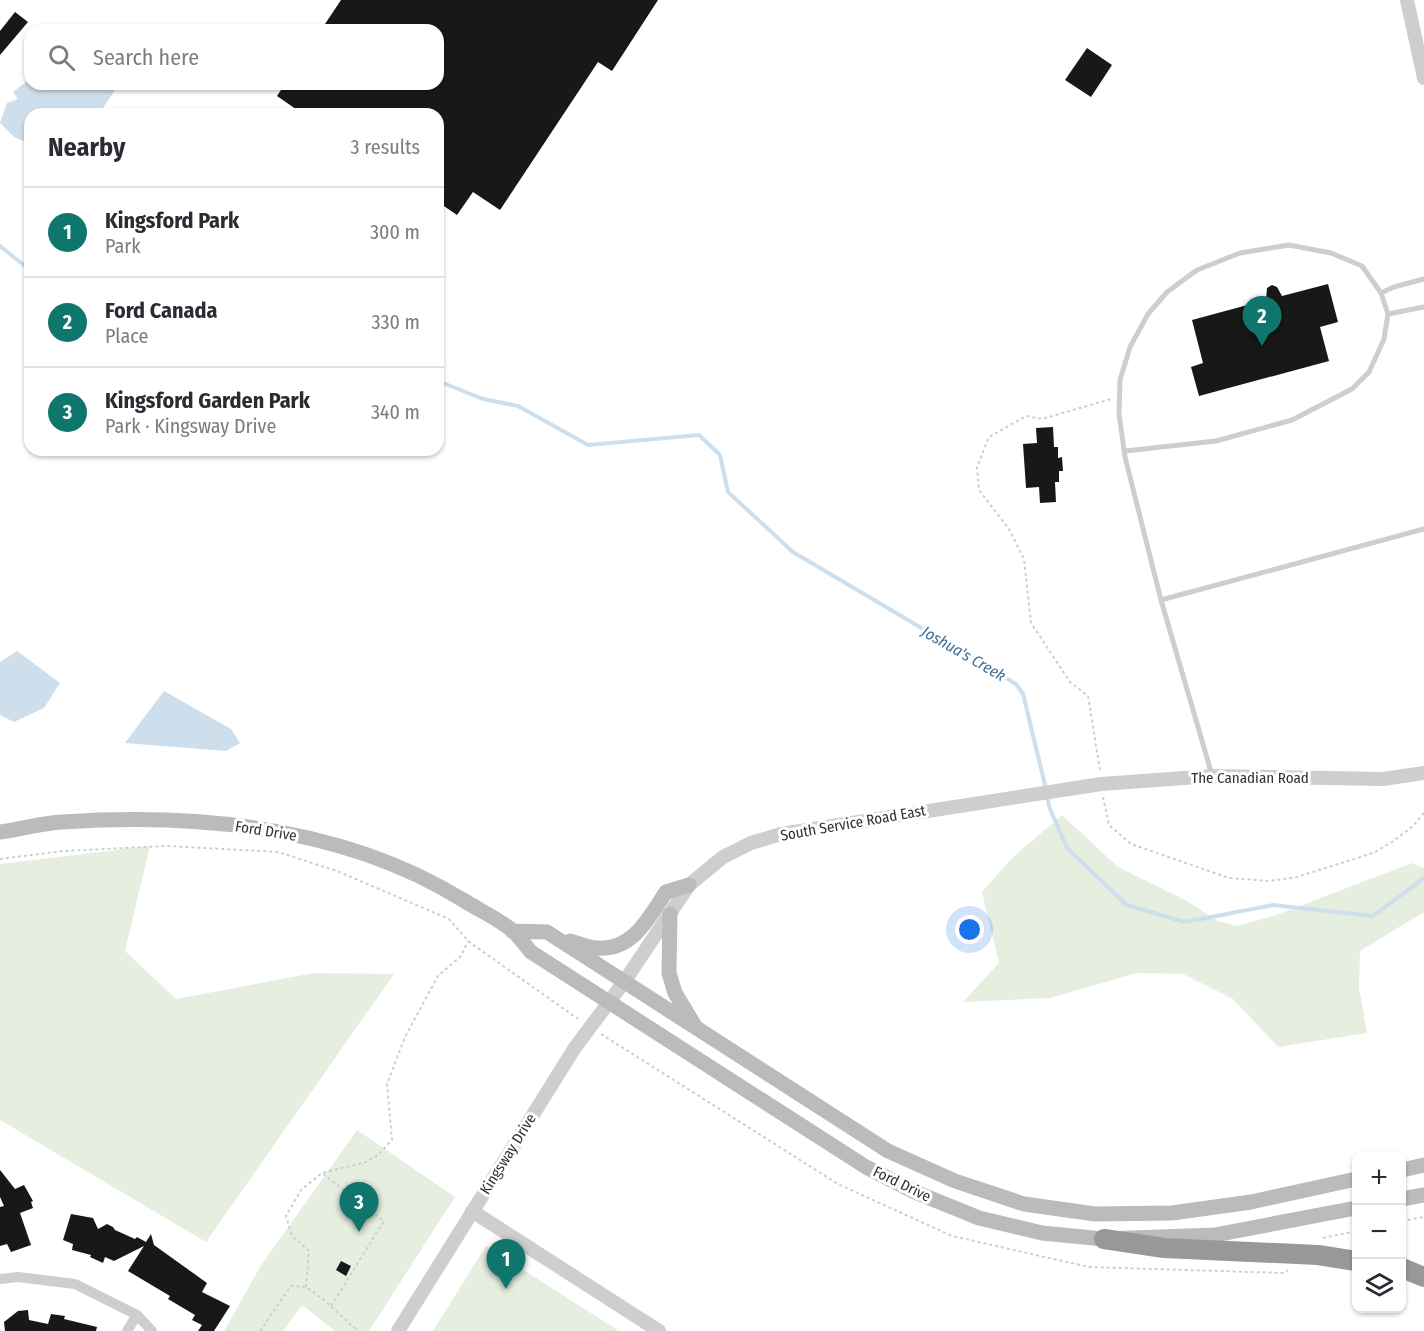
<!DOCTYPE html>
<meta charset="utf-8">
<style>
:root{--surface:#fff;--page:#f2f2f3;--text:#2b2b33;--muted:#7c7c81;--line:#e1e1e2;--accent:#0f766e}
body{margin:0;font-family:"Fira Sans Condensed",sans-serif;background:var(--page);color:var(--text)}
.controls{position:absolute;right:18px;bottom:18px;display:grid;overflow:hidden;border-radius:12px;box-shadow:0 2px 4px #0004}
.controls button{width:54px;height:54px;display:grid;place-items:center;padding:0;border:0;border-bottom:2px solid var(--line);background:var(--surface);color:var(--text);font:30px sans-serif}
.you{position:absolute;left:970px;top:930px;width:21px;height:21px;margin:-15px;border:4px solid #fff;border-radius:50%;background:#1a73e8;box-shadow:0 0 0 9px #1a73e833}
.badge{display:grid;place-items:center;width:39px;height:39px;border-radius:50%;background:var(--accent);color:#fff;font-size:20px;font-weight:700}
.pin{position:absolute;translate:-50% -50px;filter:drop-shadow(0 2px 3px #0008)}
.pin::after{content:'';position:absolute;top:32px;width:21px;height:18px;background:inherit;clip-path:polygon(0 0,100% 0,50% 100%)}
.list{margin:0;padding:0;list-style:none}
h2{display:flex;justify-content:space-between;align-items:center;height:78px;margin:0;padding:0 24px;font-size:26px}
h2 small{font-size:20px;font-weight:400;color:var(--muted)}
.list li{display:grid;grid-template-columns:39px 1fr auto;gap:18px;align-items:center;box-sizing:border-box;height:90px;padding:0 24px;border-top:2px solid var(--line)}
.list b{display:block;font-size:22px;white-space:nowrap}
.list p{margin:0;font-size:20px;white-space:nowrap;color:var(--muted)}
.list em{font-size:20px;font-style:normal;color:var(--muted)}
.icon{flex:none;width:33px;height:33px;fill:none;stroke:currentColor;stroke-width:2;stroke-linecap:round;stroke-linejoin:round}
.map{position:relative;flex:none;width:1424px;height:1331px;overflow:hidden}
.search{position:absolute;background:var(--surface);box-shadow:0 2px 4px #0004;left:24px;top:24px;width:420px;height:66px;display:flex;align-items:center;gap:15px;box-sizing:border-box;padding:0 21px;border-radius:18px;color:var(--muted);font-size:22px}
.panel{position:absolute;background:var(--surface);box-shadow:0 2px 4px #0004;left:24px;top:108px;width:420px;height:348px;border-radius:18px}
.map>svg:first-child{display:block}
</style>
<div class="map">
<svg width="1424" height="1331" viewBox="0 0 1424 1331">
<rect width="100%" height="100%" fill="#fff"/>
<path fill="#e6eee0" d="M1062,815L1118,867L1187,901L1218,921L1237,926L1276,915L1412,863L1424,868V912L1360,951L1359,988L1367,1033L1278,1047L1233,999L1183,974L1137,973L1050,998L963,1002L999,963L982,892L1010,860Z
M150,846L125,951L176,999L314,973L394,974L206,1242L0,1120V864Z
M357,1130L455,1197L369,1331H335L302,1305L283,1331H224L260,1267Z
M486,1246L619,1331H433Z"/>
<path fill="#cddeed" d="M30,79V84H114L115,90L99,114H30V144L14,137L0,123L7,103L18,99L13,92Z
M17,651L60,683L44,708L14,722L0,715V662Z
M164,691L231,729L240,743L226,751L125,743Z"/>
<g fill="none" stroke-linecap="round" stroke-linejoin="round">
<path stroke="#cddeed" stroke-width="4" d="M0,246L30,270
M438,381L483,399L518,406L588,445L699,435L720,455L728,492L793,552L1016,684L1023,694L1046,789
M1047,797L1050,809L1067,848L1127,905L1185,922L1273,905L1373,916L1424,878"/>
</g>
<path fill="#181818" d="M341,0H658L612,71L598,62L500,210L473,192L457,215L438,202V114H303L277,96L285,84H438V30H321Z
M15,12L28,22L0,55V31Z
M1087,48L1112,65L1091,97L1065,80Z
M1328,284L1338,322L1320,327L1329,361L1199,396L1191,367L1203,363L1192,320L1266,300L1267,288L1272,285L1277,287L1282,296Z
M1053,427L1054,447H1058V458L1062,457L1063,471H1059V482H1055L1056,502L1040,503L1039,487L1026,488L1023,444L1037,443L1036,428Z
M0,1170L15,1189L24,1185L33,1201L31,1202L33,1208L20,1213L31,1245L11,1252L7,1244L0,1246V1207L4,1206L0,1197Z
M71,1214L93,1218L98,1229L107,1224L113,1227L115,1230L135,1239L137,1237L146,1242L151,1234L154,1245L207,1283L202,1292L230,1306L214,1331H198L202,1325L192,1320L195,1315L168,1299L170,1296L128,1271L144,1246L114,1261L105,1257L103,1263L90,1257L91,1255L72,1250L73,1244L63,1240Z
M341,1261L351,1266L346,1276L336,1270Z
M28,1310L29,1320L48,1324L51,1314L65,1316L64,1319L97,1327L96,1331H5L4,1322L18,1311Z"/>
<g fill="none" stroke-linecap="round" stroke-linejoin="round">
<path stroke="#cecece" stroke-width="2" stroke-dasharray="3 3" stroke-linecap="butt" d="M1100,770L1088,696L1070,682L1031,623L1024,559L1009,529L979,490L977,467L989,437L1026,416L1042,419L1111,399
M1103,797L1109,825L1131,844L1229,878L1270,881L1297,877L1373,853L1392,842L1413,826L1424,813
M0,859L63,851L167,846L278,852L337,871L449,919L468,941L578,1019
M601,1034L838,1184L952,1236L1089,1267L1284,1273L1288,1270
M323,1174L384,1221L331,1306
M1402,1221L1424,1217
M1323,1238L1356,1231
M306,1287L309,1251L292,1236L286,1216L301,1190L322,1173L366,1162L378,1155L392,1140L387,1084L405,1037L438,976L461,956L468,941
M260,1331L291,1286L306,1287L324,1300L358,1331"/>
<path stroke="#cecece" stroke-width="5" d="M1381,293L1394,287L1424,279
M1388,314L1424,307
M1125,451L1216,441L1292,420L1352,389L1369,372L1384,339L1388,314L1381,293L1362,266L1331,253L1289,245L1240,253L1197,270L1167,292L1148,314L1130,347L1120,380L1119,414L1125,457L1161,600L1212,775
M1161,600L1424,529"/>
<path stroke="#cecece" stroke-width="10" d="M0,1279L18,1277L75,1284L137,1315L152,1331
M127,1331L137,1315"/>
<path stroke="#cecece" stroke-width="14" d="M1407,0L1424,78
M472,1211L659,1331
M398,1331L574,1049L624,982L689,885L723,857L751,843L781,834L1101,784L1212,776L1383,779L1424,773"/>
<path stroke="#bbb" stroke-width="15" d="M0,832C21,829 42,823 63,822C198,813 345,827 463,900C479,910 499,919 513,931C519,937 525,945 531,952L866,1167L915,1192L979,1218L1042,1233L1104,1239L1215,1235L1356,1208
M670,914L669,973L675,993L695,1026
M512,931L547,932L888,1151L955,1181L1024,1204L1095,1214L1172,1213L1251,1202L1356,1179
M570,941C578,943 588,948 597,948C633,951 649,917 666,892L689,885
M1402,1170L1424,1165
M1402,1199L1424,1195"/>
<path stroke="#989898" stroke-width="20" d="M1104,1239L1164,1248L1318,1255L1356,1261
M1402,1268L1424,1277"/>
</g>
<g text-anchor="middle" stroke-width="6" stroke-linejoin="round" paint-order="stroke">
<g font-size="15" fill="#313131" stroke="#fff">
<text x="1250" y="783">The Canadian Road</text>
<text transform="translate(853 823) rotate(-10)" y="5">South Service Road East</text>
<text transform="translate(266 831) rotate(9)" y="5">Ford Drive</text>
<text transform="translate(508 1154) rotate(-58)" y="5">Kingsway Drive</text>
<text transform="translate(902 1184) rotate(26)" y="5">Ford Drive</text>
</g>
<g font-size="16" font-style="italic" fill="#3f6d94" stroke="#fff">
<text transform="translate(964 653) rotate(30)" y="6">Joshua's Creek</text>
</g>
</g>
</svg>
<div class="controls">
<button>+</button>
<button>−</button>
<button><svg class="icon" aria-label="layers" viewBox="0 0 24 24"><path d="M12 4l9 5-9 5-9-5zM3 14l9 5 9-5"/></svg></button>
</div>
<div class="you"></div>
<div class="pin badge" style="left:506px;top:1289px">1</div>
<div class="pin badge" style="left:1262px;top:346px">2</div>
<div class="pin badge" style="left:359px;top:1232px">3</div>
<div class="search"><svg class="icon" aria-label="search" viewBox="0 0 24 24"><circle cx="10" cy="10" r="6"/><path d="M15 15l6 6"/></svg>Search here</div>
<section class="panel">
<h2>Nearby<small>3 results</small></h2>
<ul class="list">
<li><span class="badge">1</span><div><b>Kingsford Park</b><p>Park</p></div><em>300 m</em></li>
<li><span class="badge">2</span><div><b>Ford Canada</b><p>Place</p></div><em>330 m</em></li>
<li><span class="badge">3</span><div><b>Kingsford Garden Park</b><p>Park · Kingsway Drive</p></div><em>340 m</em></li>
</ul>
</section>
</div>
